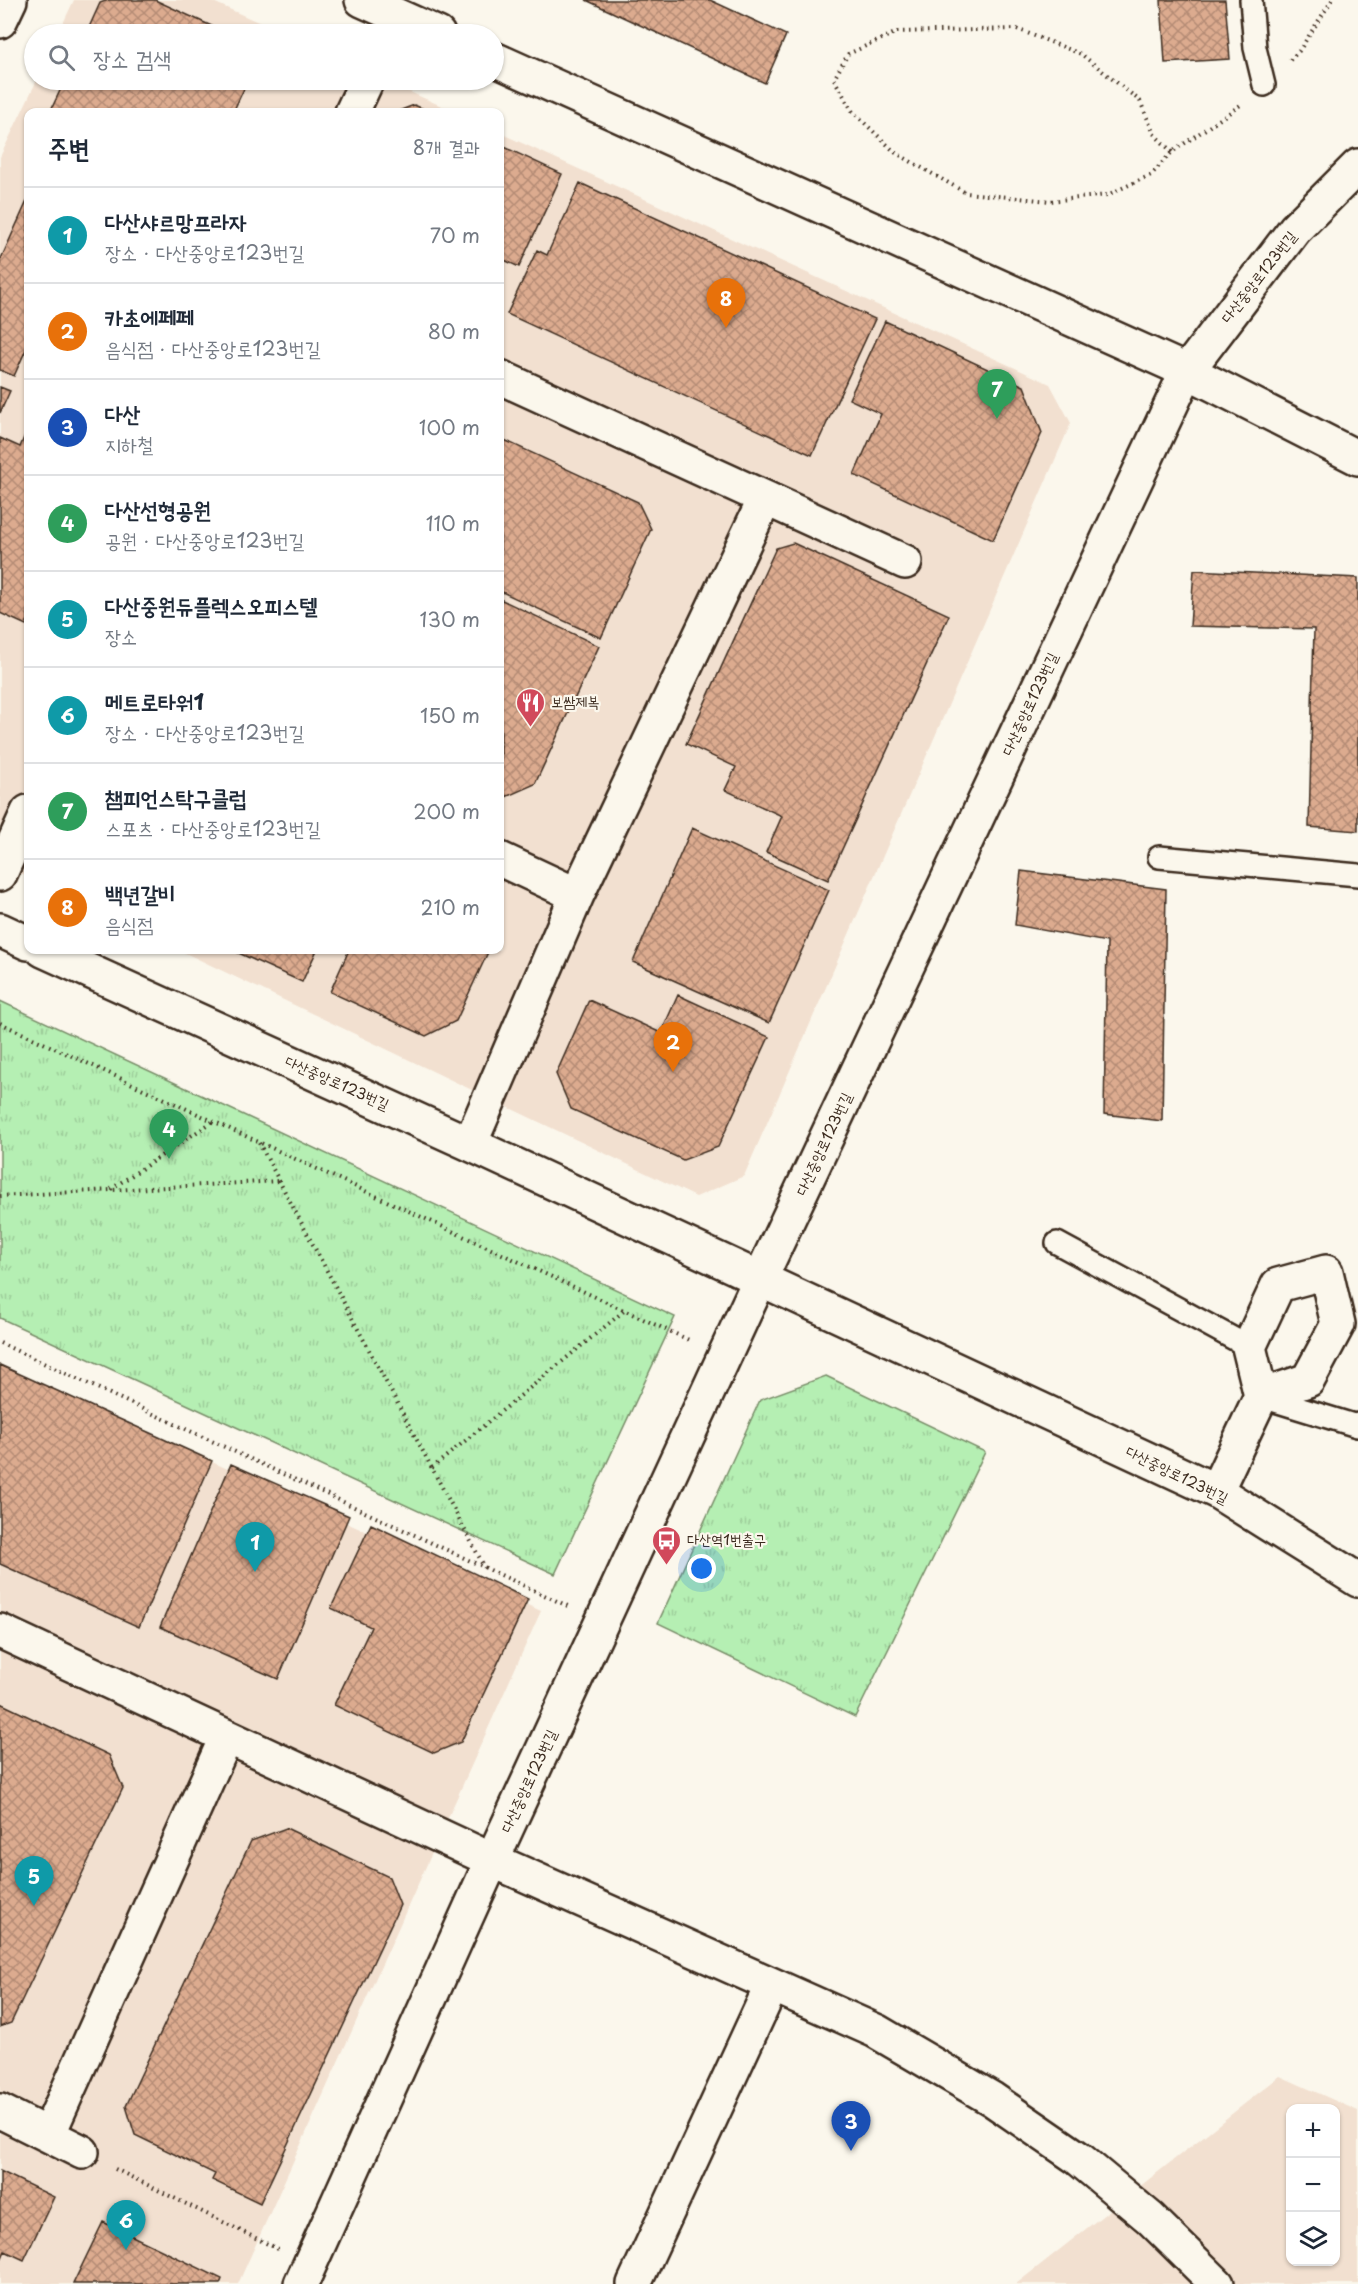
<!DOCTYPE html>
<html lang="ko">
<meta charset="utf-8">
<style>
:root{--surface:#fff;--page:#f6f6f7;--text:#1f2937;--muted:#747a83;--line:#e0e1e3;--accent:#111827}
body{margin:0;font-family:"Playpen Sans","Poor Story",sans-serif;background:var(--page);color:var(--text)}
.controls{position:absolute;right:18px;bottom:18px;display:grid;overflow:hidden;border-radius:12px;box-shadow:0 2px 4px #0004}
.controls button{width:54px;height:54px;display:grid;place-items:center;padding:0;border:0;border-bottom:2px solid var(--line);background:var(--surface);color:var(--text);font:30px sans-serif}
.you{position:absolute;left:702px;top:1569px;width:21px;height:21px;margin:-15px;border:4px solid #fff;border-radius:50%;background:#1a73e8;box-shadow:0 0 0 9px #1a73e833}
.badge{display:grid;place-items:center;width:39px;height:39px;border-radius:50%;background:var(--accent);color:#fff;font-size:20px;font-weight:700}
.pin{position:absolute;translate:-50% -50px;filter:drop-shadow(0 2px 3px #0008)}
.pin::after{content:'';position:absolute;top:32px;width:21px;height:18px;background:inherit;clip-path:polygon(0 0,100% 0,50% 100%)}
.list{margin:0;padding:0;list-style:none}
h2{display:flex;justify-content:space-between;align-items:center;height:78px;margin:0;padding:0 24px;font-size:26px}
h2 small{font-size:20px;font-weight:400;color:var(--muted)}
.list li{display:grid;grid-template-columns:39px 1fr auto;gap:18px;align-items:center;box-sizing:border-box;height:96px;padding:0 24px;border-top:2px solid var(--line)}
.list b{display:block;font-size:22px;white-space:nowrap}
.list p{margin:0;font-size:20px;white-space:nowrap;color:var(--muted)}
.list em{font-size:20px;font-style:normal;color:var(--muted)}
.icon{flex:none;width:33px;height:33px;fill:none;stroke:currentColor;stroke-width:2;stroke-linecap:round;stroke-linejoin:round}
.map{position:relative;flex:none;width:1358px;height:2284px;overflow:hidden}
.search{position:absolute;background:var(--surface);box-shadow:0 2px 4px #0004;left:24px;top:24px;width:480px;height:66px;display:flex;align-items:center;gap:15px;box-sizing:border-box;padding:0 21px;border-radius:33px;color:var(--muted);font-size:22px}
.panel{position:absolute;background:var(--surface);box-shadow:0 2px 4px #0004;left:24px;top:108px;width:480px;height:846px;border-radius:12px}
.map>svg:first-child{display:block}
</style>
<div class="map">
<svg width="1358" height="2284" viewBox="0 0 1358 2284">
<defs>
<pattern id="park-tufts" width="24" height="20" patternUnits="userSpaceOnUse" patternTransform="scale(1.5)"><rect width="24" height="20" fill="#b5efb3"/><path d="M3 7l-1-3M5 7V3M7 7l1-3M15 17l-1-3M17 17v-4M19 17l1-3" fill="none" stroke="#9dcd9a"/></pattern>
<pattern id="building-cross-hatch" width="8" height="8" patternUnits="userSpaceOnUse" patternTransform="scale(1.5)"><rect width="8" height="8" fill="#dcab8f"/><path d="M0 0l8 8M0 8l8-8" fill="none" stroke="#b48b74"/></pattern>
</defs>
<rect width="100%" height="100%" fill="#fbf7ec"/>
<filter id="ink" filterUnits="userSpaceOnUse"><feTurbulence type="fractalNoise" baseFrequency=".0167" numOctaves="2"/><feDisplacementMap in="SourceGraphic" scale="12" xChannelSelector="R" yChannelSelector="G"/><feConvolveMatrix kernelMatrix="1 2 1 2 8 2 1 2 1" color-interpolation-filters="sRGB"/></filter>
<g filter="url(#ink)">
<path fill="#f2e0d0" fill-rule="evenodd" d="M74,0H209L285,34H58Z
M37,80H383L455,112H28V877L0,864V157Z
M500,133L1050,384L1071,423L744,1176L696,1197L179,950H500Z
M0,1366L541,1611L238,2284H0Z
M1280,2076L1358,2111V2284H1016ZM1290,2108H1336V2262H1290Z"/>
<path fill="url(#park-tufts)" stroke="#788c68" stroke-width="1.5" d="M0,1001L675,1317L555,1574L0,1318Z
M826,1376L985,1452L855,1717L658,1623L760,1400Z"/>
<path fill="url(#building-cross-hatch)" stroke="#3b2a1e" stroke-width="1.5" d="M108,0H155L229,34H86L100,3Z
M586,0H710L786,35L765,83Z
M1161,0H1225L1230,59L1165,63Z
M65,80H248L233,112H50Z
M414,105L431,112H396Z
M500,145L562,174L519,267L500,258Z
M580,183L875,319L812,455L507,314L537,250L547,255Z
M28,199V345L14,376L0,370V261Z
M885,321L1024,386L1042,433L993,540L854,475L881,414L849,399Z
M0,387L10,391L0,413Z
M28,428V620L26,625L0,613V438L20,447Z
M500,438L638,502L651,529L601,638L500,591Z
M793,543L949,615L828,880L766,852L782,816L725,790L736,767L686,744L776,548Z
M1194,570L1358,578V831L1309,827L1314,629L1190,626Z
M500,599L599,646L535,784L501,799Z
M692,828L829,890L769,1023L633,962Z
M1021,871L1166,889L1162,1121L1104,1114L1107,942L1015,925Z
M232,950H317L302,982Z
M349,950H489L456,1021L426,1036L330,992Z
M678,995L769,1037L718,1147L683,1160L571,1109L556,1074L589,1000L661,1033Z
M0,1365L212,1461L139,1627L0,1564Z
M231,1464L349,1516L278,1679L160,1627Z
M371,1524L528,1599L461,1742L434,1753L334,1705L371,1627L331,1608Z
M0,1703L109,1755L123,1788L11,2023L0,2027Z
M286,1828L389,1877L400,1905L260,2203L212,2180L215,2174L135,2135L126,2106L251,1841Z
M0,2171L54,2197L24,2260L5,2251L0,2262Z
M103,2222L222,2279L220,2284H73Z"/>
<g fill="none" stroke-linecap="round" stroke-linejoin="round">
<defs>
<path id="lane" d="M1251,0L1255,48L1264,85
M1159,857L1358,875
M1057,1243L1249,1347
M1262,1397L1357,1426L1358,1424"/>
<path id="street" d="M362,0L438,34
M494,59L1187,371L1358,458
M352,112L367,80
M500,377L905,562
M500,859L577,895
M0,874L28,812
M0,930L28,943
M43,950L470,1144L1216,1491L1358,1580
M470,1144L577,895L765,499
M1216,1491L1261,1396L1249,1347L1278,1285L1326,1272L1338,1324L1308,1380L1261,1396
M0,1631L492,1860L876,2031L992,2099L1078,2158L1150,2218L1217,2284
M0,2111L82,2152
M48,2135L226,1738
M301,2284L492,1860L760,1279L1187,371L1295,229L1358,166
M634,2284L772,1985"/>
<path id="secondary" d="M0,21L10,0"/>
</defs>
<use href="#lane" stroke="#3b2a1e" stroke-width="26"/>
<use href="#street" stroke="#3b2a1e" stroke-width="38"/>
<use href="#secondary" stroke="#3b2a1e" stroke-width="38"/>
<path stroke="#3b2a1e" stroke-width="4" stroke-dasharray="1.5 4.5" stroke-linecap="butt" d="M1290,60L1299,51L1332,0
M1172,152L1154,134L1140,101L1081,54L1017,29L897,32L848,54L834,79L853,112L896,153L966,193L1050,201L1107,195L1151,175L1172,152L1242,104
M0,1023L691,1341
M259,1143L485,1568
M111,1189L212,1122
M0,1196L279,1181
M0,1343L570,1607
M432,1468L624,1311
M115,2169L278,2249"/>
<use href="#lane" stroke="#fbf7ec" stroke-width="21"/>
<use href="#street" stroke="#fbf7ec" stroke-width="33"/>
<use href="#secondary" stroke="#fbf7ec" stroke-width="33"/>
</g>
</g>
<defs>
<symbol id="restaurant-pin" viewBox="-11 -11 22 30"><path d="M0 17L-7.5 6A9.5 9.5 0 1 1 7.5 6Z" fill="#d1495b" stroke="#fbf7ec"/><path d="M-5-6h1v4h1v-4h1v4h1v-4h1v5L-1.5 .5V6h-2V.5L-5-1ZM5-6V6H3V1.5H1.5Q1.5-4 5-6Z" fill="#fff"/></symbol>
<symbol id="bus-pin" viewBox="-11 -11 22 30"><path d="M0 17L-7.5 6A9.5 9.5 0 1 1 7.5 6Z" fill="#d1495b" stroke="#fbf7ec"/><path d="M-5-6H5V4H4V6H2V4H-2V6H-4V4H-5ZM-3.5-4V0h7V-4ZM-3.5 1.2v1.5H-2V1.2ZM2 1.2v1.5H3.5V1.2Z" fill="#fff"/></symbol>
</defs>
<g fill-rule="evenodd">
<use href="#restaurant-pin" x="514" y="686" width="33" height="45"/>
<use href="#bus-pin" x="650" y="1524" width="33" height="45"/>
</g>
<g text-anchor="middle" stroke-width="4.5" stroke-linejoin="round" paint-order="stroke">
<g font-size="15" fill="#3b2a1e" stroke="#fbf7ec">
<text transform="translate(1259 277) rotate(-52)" y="5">다산중앙로123번길</text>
<text transform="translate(1030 704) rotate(-65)" y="5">다산중앙로123번길</text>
<text transform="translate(337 1083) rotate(24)" y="5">다산중앙로123번길</text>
<text transform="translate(824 1144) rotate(-65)" y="5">다산중앙로123번길</text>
<text transform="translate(1177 1475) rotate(26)" y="5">다산중앙로123번길</text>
<text transform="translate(529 1781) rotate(-65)" y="5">다산중앙로123번길</text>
</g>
<g font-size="15" fill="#3b2a1e" stroke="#fbf7ec" text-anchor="start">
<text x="551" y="707">보쌈제복</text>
<text x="687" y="1545">다산역1번출구</text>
</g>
</g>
</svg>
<div class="controls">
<button>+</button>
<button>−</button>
<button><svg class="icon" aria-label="layers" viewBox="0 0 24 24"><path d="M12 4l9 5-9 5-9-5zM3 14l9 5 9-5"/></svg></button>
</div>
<div class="you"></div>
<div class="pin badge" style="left:255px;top:1572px;background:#0f9aa8">1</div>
<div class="pin badge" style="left:673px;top:1072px;background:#e8710a">2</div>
<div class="pin badge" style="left:851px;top:2151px;background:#1a4fb4">3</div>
<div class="pin badge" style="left:169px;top:1159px;background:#2e9e5b">4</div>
<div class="pin badge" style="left:34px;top:1906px;background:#0f9aa8">5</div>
<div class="pin badge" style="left:126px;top:2250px;background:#0f9aa8">6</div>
<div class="pin badge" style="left:997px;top:419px;background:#2e9e5b">7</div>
<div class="pin badge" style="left:726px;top:328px;background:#e8710a">8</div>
<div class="search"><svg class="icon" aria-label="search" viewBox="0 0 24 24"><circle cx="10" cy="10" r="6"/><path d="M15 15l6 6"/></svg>장소 검색</div>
<section class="panel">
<h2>주변<small>8개 결과</small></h2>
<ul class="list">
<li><span class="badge" style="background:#0f9aa8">1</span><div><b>다산샤르망프라자</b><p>장소 · 다산중앙로123번길</p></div><em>70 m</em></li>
<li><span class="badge" style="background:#e8710a">2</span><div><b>카초에페페</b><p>음식점 · 다산중앙로123번길</p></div><em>80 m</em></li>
<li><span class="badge" style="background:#1a4fb4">3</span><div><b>다산</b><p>지하철</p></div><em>100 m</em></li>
<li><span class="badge" style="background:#2e9e5b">4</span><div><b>다산선형공원</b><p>공원 · 다산중앙로123번길</p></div><em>110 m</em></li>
<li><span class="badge" style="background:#0f9aa8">5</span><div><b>다산중원듀플렉스오피스텔</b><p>장소</p></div><em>130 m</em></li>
<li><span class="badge" style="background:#0f9aa8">6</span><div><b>메트로타워1</b><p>장소 · 다산중앙로123번길</p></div><em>150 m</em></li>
<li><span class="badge" style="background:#2e9e5b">7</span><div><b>챔피언스탁구클럽</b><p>스포츠 · 다산중앙로123번길</p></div><em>200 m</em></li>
<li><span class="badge" style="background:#e8710a">8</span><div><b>백년갈비</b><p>음식점</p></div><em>210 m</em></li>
</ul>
</section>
</div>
